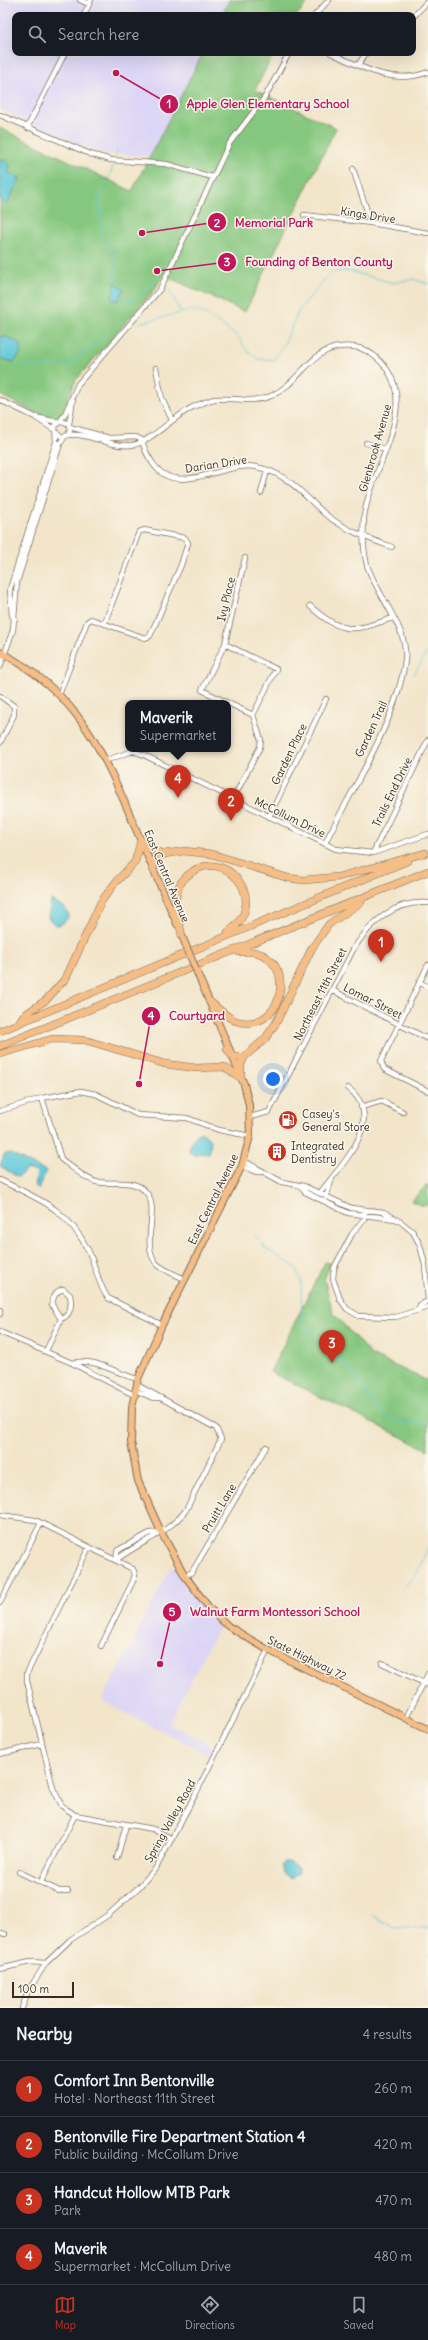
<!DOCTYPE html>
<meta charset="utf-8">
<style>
:root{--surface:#171b24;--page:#242831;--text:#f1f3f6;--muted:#9ea1a6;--line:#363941;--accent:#c8321e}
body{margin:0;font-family:Delius,sans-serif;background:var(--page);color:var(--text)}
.scale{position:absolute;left:12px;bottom:10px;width:62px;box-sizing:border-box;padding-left:4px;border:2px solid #3b2a1e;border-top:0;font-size:11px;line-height:14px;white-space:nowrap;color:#3b2a1e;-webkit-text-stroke:3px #fbf7ec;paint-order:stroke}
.you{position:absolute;left:273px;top:1079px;width:14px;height:14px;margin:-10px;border:3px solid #fff;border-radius:50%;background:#1a73e8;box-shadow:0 0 0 6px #1a73e833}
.badge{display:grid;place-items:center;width:26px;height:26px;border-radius:50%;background:var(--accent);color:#fff;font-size:13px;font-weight:700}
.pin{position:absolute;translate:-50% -33px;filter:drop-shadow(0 1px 2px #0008)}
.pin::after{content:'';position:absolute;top:21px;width:14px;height:12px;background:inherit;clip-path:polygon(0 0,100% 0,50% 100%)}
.popup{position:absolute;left:125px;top:700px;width:106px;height:52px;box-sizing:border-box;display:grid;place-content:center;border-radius:8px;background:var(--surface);filter:drop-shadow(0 1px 3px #0005);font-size:13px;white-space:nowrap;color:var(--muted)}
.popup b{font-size:15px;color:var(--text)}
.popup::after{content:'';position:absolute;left:50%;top:100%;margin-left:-8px;border:8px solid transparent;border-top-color:var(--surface)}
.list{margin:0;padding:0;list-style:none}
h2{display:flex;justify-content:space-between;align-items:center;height:52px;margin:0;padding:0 16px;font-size:17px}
h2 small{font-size:13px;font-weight:400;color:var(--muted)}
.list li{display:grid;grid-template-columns:26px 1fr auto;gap:12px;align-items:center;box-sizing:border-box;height:56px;padding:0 16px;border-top:1px solid var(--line)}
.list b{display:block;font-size:15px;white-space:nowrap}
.list p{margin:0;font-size:13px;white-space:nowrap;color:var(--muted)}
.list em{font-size:13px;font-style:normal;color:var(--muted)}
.icon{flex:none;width:22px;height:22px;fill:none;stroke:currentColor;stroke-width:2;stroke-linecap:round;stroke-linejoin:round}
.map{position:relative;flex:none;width:428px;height:2008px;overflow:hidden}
.search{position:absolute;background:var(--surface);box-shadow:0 4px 16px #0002;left:12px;right:12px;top:12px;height:44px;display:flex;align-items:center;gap:10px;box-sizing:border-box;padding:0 14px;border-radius:8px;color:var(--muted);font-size:15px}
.sheet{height:276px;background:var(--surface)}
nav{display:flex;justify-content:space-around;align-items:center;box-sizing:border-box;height:56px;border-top:1px solid var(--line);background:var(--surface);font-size:11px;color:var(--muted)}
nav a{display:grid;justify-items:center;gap:2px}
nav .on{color:var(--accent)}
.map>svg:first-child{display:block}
</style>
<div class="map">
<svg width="428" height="2008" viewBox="0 0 428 2008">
<rect width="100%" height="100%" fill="#fbf7ec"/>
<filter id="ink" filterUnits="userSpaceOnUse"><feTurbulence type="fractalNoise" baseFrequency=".025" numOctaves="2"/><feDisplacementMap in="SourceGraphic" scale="8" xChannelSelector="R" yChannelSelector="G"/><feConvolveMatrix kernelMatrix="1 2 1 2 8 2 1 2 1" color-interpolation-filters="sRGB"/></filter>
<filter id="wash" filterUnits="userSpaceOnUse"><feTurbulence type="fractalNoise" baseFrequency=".012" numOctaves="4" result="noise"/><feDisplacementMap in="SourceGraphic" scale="16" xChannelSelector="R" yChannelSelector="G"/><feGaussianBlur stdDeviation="0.9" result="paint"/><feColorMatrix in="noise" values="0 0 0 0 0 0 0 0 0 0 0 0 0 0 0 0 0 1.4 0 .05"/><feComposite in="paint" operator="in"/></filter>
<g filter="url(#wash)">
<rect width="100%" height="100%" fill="#f2e5ca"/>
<path fill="#dcd5f6" d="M0,0H229L222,15H15V53H203L150,156L102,153L48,132L0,109Z
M172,1565L188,1590L219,1626L169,1724L216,1748L212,1756L102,1701Z"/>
<path fill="#86c77f" stroke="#60784e" d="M229,0H310L297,15H222Z
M203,53H274L255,90L336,128L245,312L163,275L155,289L76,380L59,418L50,420L0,395V128L132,191Z
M428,1184V1205L423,1206L411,1201Z
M325,1262L331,1264L324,1279L333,1313L371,1355L428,1381V1450L270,1372Z"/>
<path fill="#5fc9d9" stroke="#4d7a7c" d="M0,158L10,165L8,172L20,178L7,204L0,201Z
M115,282L124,290L117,301L112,299Z
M5,336L20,344V354L14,362L0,358V337Z
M51,900L64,907L69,915C66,921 63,925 55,925L48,918Z
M201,1132L211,1140L209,1154L201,1153L195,1156L189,1151C191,1143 193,1136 201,1132Z
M8,1153L46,1171L39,1189L35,1187L37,1172L27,1169L18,1177L0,1166L4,1155Z
M284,1862H289L298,1868L299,1872L292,1879L283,1873L281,1866Z"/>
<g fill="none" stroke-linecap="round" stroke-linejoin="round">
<path stroke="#5fc9d9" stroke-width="1" d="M116,155L117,151
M108,180L114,164
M101,234L100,197L106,186
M105,239L116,259L115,281
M168,287L180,311
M120,298L128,302L137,297L156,280
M140,323L192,310L203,313L221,324L240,339L246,350L258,359L274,360L286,340L299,310L331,272L348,271L394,283L413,279L428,284
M23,365L34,367L69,364L105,336
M414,674L428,651
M253,1235L261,1241L265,1248L295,1267L301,1279L302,1323L310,1333L337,1349L343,1363L357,1377L374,1405L385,1416L402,1423H428
M404,1587L416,1575L428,1548
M372,1915L395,1928H428"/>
</g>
</g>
<g filter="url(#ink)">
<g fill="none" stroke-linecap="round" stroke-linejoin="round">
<defs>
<path id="minor" d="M80,0L89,4
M84,15L91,0
M315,15L329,0
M413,17L428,1
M331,53C362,67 393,86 428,72
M358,65L366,53
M0,115L90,154L111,160L166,164L212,177
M27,128L65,53
M353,169L371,223
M304,215L371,223L428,233
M156,368L162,399L172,420
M0,400L35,417L58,422
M36,418L55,430
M60,421L65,414L78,384L160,289L229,144L265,97L289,53
M69,424L73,400
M70,427L109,438L136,437L142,440
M68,435C89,432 110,448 132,445C150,443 176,414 195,406C201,404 209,400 215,399C235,397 252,404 271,396C304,381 312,341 354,347C363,348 373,354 380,361C423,404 370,468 364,517C363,532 363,550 367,565C377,596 409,629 405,660C398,718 351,791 325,843
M142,440C144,449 147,455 152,462C175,500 223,461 256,467C288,473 302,494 325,514C345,530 369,539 392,547
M366,443L385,449
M261,493L267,471
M310,606C343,636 354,631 393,618
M15,619L12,616L10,589L56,442L55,426L62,421L69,424L70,430L68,435L62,437L56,432
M225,644L276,669L253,715L261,740L260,747L233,799
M0,667L13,630L17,582L60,444L65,436
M59,695L87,622L91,619L145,638L150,636L181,565L188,543L185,538L144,530L139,532L105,622
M0,696L14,706V715L0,743
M228,703L202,690L225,644L245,558
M228,703L253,715
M107,760L133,751L144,755L336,849L373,853L428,834
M269,817L326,699
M373,853L428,740
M428,965L381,1061L384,1069L428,1091
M419,982L428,987
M332,990L428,1039
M42,1098L61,1159C69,1165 88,1181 97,1182C112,1185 134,1178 146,1192C161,1209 140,1243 156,1263C162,1270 177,1275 185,1279
M361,1107L382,1101L403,1112
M0,1111L42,1098L81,1091L96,1094L138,1115L187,1118L219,1130L250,1136
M250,1117L269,1112L354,948C371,922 394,900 428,903
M244,1161L282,1182L304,1186L351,1208L384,1212L401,1222L413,1232L420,1245L425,1265L428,1300
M242,1166L256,1172H261
M0,1180C40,1200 67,1208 88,1250C96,1266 98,1285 108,1298L162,1325
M300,1186L305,1192L348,1213L395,1219
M320,1193C339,1167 389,1120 348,1088
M326,1197L332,1178
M365,1210L364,1219L352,1234L334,1268L333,1279L340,1299L347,1309L359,1316L396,1317L428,1307
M419,1309L420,1305L428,1301
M0,1310V1314
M0,1332L72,1363L134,1395
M46,1351L61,1319C71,1315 72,1305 70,1295L63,1289C55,1291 53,1297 52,1305L61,1319
M72,1363C97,1357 115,1374 138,1379
M137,1385L216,1428L221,1439L186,1510C168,1534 139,1542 116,1560L117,1552L120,1549L150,1533L161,1532
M135,1390L153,1398H158
M0,1515L35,1520L133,1569L135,1575L133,1581L101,1646
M89,1547L27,1673V1681L53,1788L62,1806L75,1815L153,1829L172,1839
M185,1576L192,1572L266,1447
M0,1603L41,1523
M382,1663L428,1685
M406,1718L428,1674
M0,1754L42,1744
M117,1858L126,1825
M19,1872L59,1891H68
M41,1882L75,1815
M0,1934H5
M0,1969L30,1962L46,1963
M22,2008L28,1991L46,1963L70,1940L108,1915L139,1887L156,1868L195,1795L268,1650"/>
<path id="major" d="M0,652C81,694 105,756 138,834C151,864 164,894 177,924
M201,982L244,1084L249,1105L250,1136L242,1166L162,1325L138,1379L132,1407L131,1442L138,1481L161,1532L185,1576L210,1609L228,1626L268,1650L428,1729"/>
<path id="highway" d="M153,869L154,861L164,854
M182,936C180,925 175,912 176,900C176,891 180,882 187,876C223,842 273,901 228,932
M209,1001C218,1008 226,1017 236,1021C289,1036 300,944 239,952
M18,1024L23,1016L46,1000L66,978L101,902L115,883L135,862L141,840L152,849L164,854L184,851L212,854L288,878L304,880L338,877L425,853
M0,1031L407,861
M0,1046L428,871
M227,1049L233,1057H244
M0,1054L52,1039L85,1040L165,1064L196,1068L224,1067L241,1078
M241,1078V1065L244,1057L265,1039L276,1023L312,948L329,924L361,902"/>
</defs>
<use href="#minor" stroke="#7b6b5a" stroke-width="6"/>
<use href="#major" stroke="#7b6b5a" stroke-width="8"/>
<use href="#highway" stroke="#7b6b5a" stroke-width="8"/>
<use href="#minor" stroke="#fff" stroke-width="4.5"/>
<use href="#major" stroke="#f6be87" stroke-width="6"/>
<use href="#highway" stroke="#f6be87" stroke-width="7"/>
<defs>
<path id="major-bridge" d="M182,936L201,982"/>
</defs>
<use href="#major-bridge" stroke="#7b6b5a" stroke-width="8" stroke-linecap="butt"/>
<use href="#major-bridge" stroke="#f6be87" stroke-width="6"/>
</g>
</g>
<defs>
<symbol id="fuel-disc" viewBox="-11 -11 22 22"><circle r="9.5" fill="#c8321e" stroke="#fbf7ec"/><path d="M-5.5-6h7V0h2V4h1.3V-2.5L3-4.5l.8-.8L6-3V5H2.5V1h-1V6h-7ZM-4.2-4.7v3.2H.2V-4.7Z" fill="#fff"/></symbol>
<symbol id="building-disc" viewBox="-11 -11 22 22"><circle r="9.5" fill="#c8321e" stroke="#fbf7ec"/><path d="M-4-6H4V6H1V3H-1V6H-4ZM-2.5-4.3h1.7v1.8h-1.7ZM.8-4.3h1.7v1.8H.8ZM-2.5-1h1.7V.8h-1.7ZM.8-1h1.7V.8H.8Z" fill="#fff"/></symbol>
</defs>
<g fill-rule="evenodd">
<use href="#fuel-disc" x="277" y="1109" width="22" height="22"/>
<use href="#building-disc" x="266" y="1141" width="22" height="22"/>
</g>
<g text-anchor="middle" stroke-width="3" stroke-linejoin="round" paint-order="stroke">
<g font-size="11" fill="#3b2a1e" stroke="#fbf7ec">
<text transform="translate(368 215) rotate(9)" y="4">Kings Drive</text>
<text transform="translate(375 448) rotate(-74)" y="4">Glenbrook Avenue</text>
<text transform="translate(216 464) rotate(-9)" y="4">Darian Drive</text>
<text transform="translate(226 599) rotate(-77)" y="4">Ivy Place</text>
<text transform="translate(371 729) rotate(-65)" y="4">Garden Trail</text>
<text transform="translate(289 754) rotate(-64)" y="4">Garden Place</text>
<text transform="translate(392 792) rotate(-64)" y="4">Trails End Drive</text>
<text transform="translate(290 817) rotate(26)" y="4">McCollum Drive</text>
<text transform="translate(167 876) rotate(67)" y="4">East Central Avenue</text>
<text transform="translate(320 994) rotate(-63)" y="4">Northeast 11th Street</text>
<text transform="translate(373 1001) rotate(27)" y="4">Lomar Street</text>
<text transform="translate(213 1199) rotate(-64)" y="4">East Central Avenue</text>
<text transform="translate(219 1508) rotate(-59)" y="4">Pruitt Lane</text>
<text transform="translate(307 1658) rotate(26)" y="4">State Highway 72</text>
<text transform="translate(170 1821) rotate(-61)" y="4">Spring Valley Road</text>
</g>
<g font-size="11" fill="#3b2a1e" stroke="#fbf7ec" text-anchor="start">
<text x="302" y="1118">Casey's<tspan x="302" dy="13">General Store</tspan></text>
<text x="291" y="1150">Integrated<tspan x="291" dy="13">Dentistry</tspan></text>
</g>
</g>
<path fill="none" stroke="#c2185b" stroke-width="1.5" d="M116 73L169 104M142 233L217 222M157 271L227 262M139 1084L151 1016M160 1664L172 1612"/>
<g fill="#c2185b" stroke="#fbf7ec" stroke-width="1.5">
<circle cx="116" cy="73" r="4"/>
<circle cx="142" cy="233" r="4"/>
<circle cx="157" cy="271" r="4"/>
<circle cx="139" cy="1084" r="4"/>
<circle cx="160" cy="1664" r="4"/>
<circle cx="169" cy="104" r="10"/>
<circle cx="217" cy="222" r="10"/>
<circle cx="227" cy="262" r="10"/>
<circle cx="151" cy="1016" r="10"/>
<circle cx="172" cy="1612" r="10"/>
</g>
<g font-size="12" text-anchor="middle" font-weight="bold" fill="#fff">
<text x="169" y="108">1</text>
<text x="217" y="227">2</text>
<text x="227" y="266">3</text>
<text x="151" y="1020">4</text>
<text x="172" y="1616">5</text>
</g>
<g font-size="12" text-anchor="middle" font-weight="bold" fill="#c2185b" stroke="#fbf7ec" stroke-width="3" stroke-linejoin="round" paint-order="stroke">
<text x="268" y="108">Apple Glen Elementary School</text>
<text x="274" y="227">Memorial Park</text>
<text x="319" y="266">Founding of Benton County</text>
<text x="197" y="1020">Courtyard</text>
<text x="275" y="1616">Walnut Farm Montessori School</text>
</g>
</svg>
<div class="scale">100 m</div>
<div class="you"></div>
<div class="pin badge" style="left:381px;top:962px">1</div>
<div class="pin badge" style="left:231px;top:821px">2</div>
<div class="pin badge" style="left:332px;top:1363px">3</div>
<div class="pin badge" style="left:178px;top:798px">4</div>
<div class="popup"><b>Maverik</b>Supermarket</div>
<div class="search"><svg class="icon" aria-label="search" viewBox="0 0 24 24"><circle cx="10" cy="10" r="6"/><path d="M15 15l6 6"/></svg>Search here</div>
</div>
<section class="sheet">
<h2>Nearby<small>4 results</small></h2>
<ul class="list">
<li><span class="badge">1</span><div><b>Comfort Inn Bentonville</b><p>Hotel · Northeast 11th Street</p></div><em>260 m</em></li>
<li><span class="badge">2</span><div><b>Bentonville Fire Department Station 4</b><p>Public building · McCollum Drive</p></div><em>420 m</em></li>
<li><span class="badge">3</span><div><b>Handcut Hollow MTB Park</b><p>Park</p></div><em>470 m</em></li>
<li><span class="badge">4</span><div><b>Maverik</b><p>Supermarket · McCollum Drive</p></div><em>480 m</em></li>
</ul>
</section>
<nav>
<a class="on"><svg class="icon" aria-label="map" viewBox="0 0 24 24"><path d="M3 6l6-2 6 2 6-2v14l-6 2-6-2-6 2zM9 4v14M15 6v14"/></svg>Map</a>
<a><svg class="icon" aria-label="directions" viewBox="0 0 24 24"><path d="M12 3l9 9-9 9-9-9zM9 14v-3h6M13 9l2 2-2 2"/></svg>Directions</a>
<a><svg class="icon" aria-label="saved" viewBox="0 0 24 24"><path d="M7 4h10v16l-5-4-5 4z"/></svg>Saved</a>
</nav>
